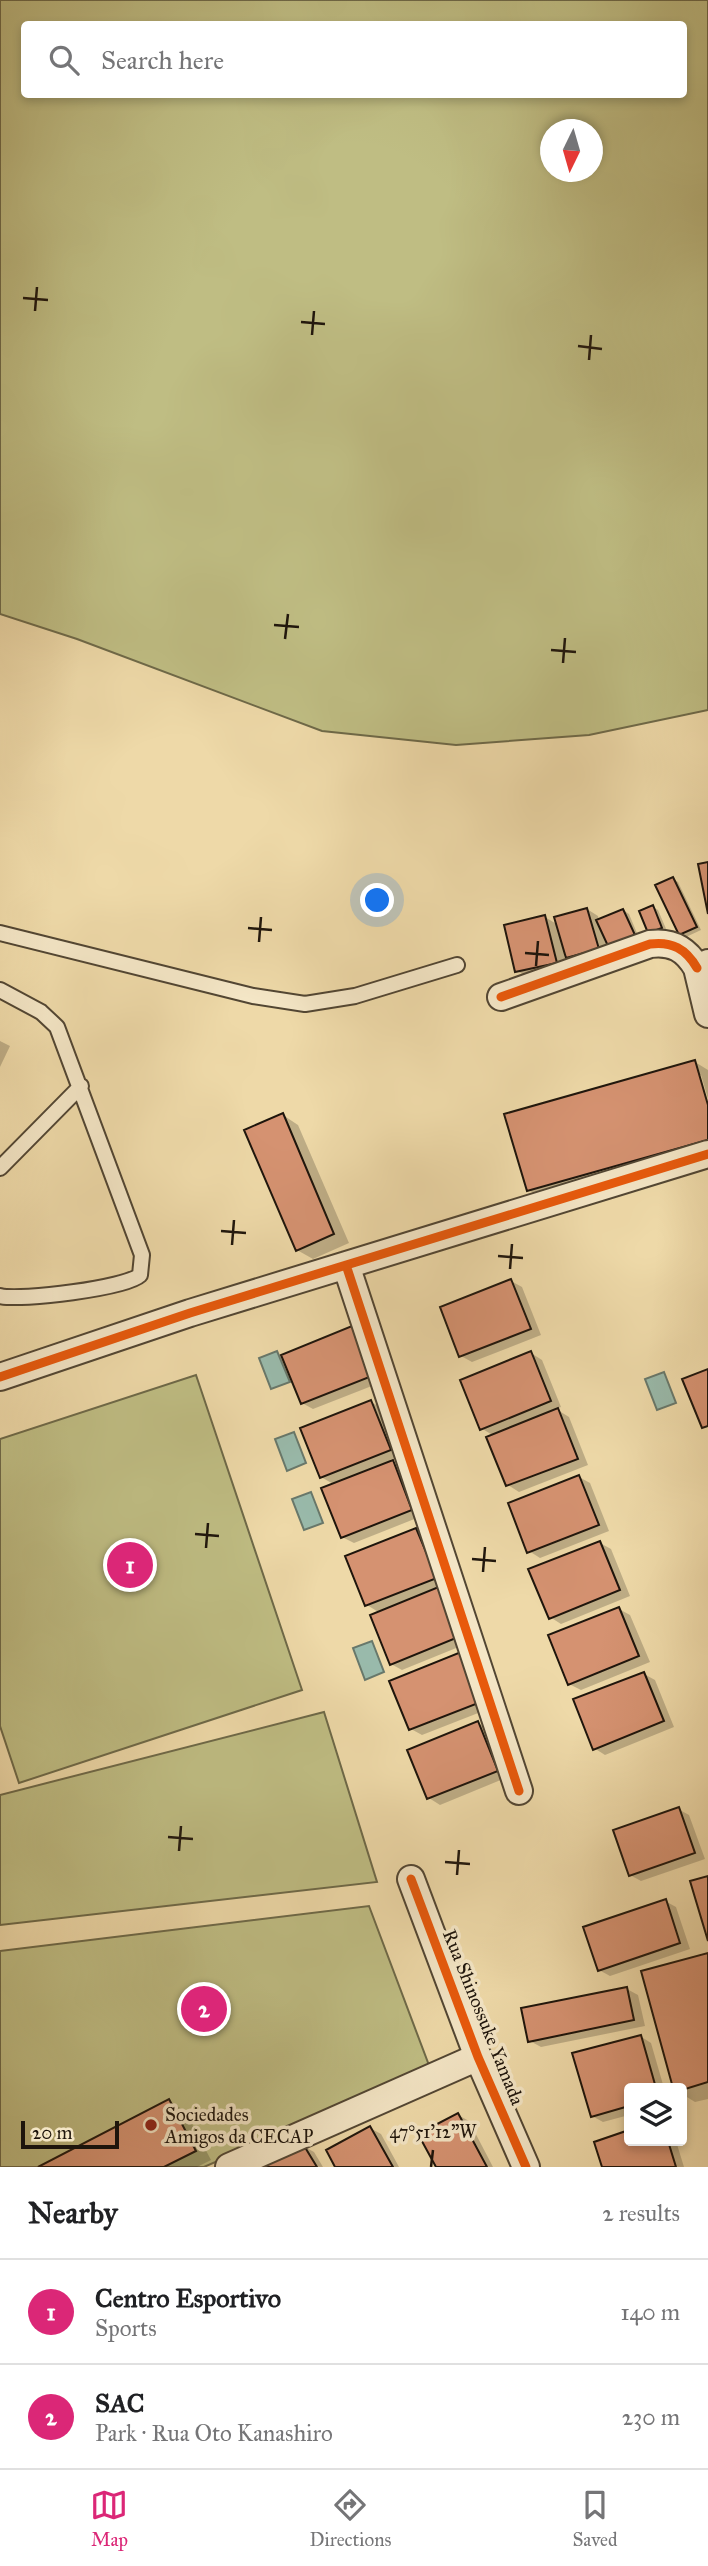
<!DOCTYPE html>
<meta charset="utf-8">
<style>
:root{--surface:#fff;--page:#f2f2f2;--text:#202124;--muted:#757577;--line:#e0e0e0;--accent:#db2777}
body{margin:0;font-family:"IM FELL Great Primer",serif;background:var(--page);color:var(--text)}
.controls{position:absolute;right:21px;bottom:21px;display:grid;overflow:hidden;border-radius:7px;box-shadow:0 4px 10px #0003}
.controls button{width:63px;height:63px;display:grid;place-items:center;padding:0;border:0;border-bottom:2px solid var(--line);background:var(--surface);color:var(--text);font:35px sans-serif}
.compass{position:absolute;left:540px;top:119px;width:63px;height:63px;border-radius:50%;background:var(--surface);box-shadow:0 4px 10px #0003;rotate:185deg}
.scale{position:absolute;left:21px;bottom:18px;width:98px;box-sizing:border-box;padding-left:7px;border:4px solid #1e150c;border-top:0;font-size:19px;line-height:24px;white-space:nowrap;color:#1e150c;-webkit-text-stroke:5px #f4e6c6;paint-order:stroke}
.you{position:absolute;left:378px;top:901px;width:24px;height:24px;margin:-18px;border:5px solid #fff;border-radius:50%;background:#1a73e8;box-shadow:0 0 0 10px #1a73e833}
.badge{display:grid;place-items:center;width:46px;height:46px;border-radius:50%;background:var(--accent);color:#fff;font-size:23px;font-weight:700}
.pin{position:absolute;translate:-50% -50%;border:4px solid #fff;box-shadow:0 2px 7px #0006}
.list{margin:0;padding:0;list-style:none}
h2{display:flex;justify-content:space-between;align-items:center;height:91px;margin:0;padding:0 28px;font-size:30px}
h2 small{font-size:23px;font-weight:400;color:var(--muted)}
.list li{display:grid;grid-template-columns:46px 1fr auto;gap:21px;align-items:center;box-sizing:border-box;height:105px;padding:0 28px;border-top:2px solid var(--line)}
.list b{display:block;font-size:26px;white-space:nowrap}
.list p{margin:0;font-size:23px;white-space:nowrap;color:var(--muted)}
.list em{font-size:23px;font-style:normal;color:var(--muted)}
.icon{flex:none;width:38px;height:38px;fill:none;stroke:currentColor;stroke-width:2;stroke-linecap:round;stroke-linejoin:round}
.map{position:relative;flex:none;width:708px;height:2167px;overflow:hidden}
.search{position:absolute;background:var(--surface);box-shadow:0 4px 10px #0003;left:21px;right:21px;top:21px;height:77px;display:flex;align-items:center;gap:18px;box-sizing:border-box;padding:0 24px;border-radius:7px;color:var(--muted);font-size:26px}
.sheet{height:301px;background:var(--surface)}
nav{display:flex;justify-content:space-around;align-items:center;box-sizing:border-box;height:98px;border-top:2px solid var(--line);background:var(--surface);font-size:19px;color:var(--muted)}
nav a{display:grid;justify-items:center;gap:4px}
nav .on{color:var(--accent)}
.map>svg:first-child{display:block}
</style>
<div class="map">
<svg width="708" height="2167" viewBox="0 0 708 2167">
<rect width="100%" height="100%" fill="#eed9a8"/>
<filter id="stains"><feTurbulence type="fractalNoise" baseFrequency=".00286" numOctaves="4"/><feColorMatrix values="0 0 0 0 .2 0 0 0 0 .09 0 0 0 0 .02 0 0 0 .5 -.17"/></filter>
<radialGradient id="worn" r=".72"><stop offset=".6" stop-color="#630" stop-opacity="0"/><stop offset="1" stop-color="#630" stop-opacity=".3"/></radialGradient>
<path fill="#bfbd83" stroke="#6e6948" stroke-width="2" fill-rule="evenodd" d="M0,0H708V710L589,735L456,745L322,731L77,639L0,614ZM684,24V94H24V24ZM550,130H592V172H550Z
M196,1375L302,1690L19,1783L0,1726V1439Z
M324,1712L377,1882L0,1925V1795Z
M369,1906L430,2068L204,2167H0V1951Z"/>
<path fill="#99baab" stroke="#68786b" stroke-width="2" d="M277,1351L290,1382L271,1389L259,1358Z
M664,1372L676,1403L657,1410L645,1379Z
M294,1432L306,1463L287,1471L275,1439Z
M311,1492L323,1523L304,1530L292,1499Z
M372,1641L384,1672L365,1680L353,1648Z"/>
<path fill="#0003" d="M673,879L678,882L701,930L686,937L680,934Z
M653,907L658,910L667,931L655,935Z
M587,909L598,916L599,921L623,910L629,914L639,938L614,948L606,943L609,955L578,963L564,955L567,968L528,977L517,971L545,917L558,925Z
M0,1041L10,1046L0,1067Z
M695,1062L708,1070V1099L701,1075H698L708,1112V1156L548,1201L528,1190Z
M283,1115L298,1125L349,1243L313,1259L297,1250Z
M511,1281L522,1287L541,1335L472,1362L461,1356Z
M352,1328L363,1334L382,1382L313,1409L302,1403Z
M531,1353L542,1360L561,1407L556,1409L569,1417L588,1465L519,1492L508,1485L494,1436L481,1428Z
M371,1402L382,1408L401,1456L390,1460L404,1468L422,1516L354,1543L342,1537L335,1485L321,1477Z
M579,1477L590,1483L609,1531L540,1558L529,1551Z
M416,1530L427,1536L471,1642L402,1670L391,1664L380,1613L367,1605Z
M600,1543L611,1549L630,1596L561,1624L550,1617Z
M619,1609L630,1615L650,1662L581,1690L569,1684Z
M461,1654L491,1708L422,1735L411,1729Z
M644,1674L655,1680L674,1727L605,1755L594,1748Z
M478,1723L489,1730L508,1777L440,1805L429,1798Z
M678,1809L689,1815L705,1859L641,1881L630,1875Z
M665,1901L676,1907L690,1949L610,1976L599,1970Z
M708,1955V2099L695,2102L682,2094V2088Z
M627,1989L638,1995L645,2026L541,2047L530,2041Z
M640,2036L651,2043L664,2088H629V2115L603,2122L592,2116Z
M169,2101L185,2111L211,2160L197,2167H42Z
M458,2115L469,2121L493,2167H438Z
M370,2128L381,2134L399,2167H337Z
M629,2132V2141H676L684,2167H604L596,2143Z
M303,2146L314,2152L323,2167H265Z"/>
<path fill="#d59271" stroke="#1e150c" stroke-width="2" d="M708,862V914L698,864Z
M673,877L697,927L679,935L655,885Z
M653,905L662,928L648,933L639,911Z
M587,908L599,949L566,958L554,917Z
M623,909L635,935L608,946L596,920Z
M545,915L557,963L515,972L504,925Z
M695,1060L708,1105V1140L527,1191L504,1114Z
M283,1113L334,1234L296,1251L244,1130Z
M511,1279L531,1329L459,1357L440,1307Z
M352,1326L372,1376L301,1404L281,1355Z
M531,1351L551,1401L480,1430L460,1380Z
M708,1369V1426L702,1428L682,1379Z
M371,1400L391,1450L320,1478L300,1428Z
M558,1408L578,1459L506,1486L486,1437Z
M393,1460L412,1510L341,1538L321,1488Z
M579,1475L599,1525L527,1553L508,1503Z
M416,1528L437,1578L365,1606L345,1556Z
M600,1541L620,1590L549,1619L528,1569Z
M441,1586L461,1636L390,1665L370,1615Z
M619,1607L639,1656L568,1685L548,1635Z
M461,1652L481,1702L409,1730L389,1681Z
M644,1672L664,1721L593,1750L573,1699Z
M478,1721L498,1771L427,1799L407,1750Z
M679,1807L695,1853L629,1876L613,1830Z
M708,1876V1941L690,1881Z
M666,1899L680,1943L598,1971L583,1927Z
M708,1953V2082L682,2090L673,2088L641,1971Z
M627,1987L634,2020L528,2042L521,2008Z
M641,2035L656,2088H629V2106L591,2117L572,2053Z
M169,2099L196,2151L164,2167H38Z
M458,2113L487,2167H436L418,2134Z
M370,2126L393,2167H335L326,2150Z
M629,2130V2141H668L676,2167H602L594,2142Z
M303,2144L317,2167H261Z"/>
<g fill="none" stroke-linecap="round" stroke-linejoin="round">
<defs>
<path id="service" d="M0,933L253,996L305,1004L355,996L457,965
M0,990L41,1012L57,1027L142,1255L140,1275C126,1288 21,1301 0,1296
M0,1168L81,1086"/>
<path id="minor" d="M708,963L697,968L708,1014
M501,997L650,944C672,941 686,949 697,968
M346,1265L519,1791
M0,1377L190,1313L708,1154
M411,1879L478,2057L526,2167
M229,2167L478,2057"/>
</defs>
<use href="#service" stroke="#524633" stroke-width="18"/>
<use href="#minor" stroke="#524633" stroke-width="30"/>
<use href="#service" stroke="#f4e6c6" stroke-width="14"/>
<use href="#minor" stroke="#f4e6c6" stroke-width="26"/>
<defs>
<path id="cycleway" d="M501,997L650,944C672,941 686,949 697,968
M346,1265L519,1791
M0,1377L190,1313L708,1154
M411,1879L478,2057L526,2167"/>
</defs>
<use href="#cycleway" stroke="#f4e6c6" stroke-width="13"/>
<use href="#cycleway" stroke="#e8590c" stroke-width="9"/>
</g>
<path fill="none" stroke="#1e150c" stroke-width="2.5" d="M23,298L48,300M35,311L37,287M301,322L325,324M312,335L314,311M578,346L602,349M589,360L591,335M274,625L299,627M285,639L288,614M551,650L576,652M563,663L565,638M248,928L272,930M259,942L261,917M525,953L549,955M536,966L538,941M221,1231L246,1233M232,1245L234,1220M498,1256L523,1258M510,1269L512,1244M195,1534L219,1536M206,1548L208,1523M472,1559L496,1561M483,1572L485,1547M168,1837L193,1839M179,1851L181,1826M445,1862L470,1864M457,1875L459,1850M431,2167L433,2150"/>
<circle fill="#8f2418" stroke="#f4e6c6" stroke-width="2.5" cx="151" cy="2125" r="7"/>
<g text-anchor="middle" stroke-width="7" stroke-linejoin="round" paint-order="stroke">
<g font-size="19" fill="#1e150c" stroke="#f4e6c6">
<text transform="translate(484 2017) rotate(68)" y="7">Rua Shinossuke Yamada</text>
</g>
<g font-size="19" fill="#1e150c" stroke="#f4e6c6" text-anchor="start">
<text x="165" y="2121">Sociedades<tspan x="165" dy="22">Amigos da CECAP</tspan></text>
</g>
</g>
<g font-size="18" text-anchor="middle" fill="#1e150c" stroke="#f4e6c6" stroke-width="7" stroke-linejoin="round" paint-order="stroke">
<text x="433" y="2138">47°51'12"W</text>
</g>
<rect width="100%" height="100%" filter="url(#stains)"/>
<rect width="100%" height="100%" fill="url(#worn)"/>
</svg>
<div class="controls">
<button><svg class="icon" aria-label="layers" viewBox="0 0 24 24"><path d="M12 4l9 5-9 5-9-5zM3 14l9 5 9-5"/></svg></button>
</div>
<svg class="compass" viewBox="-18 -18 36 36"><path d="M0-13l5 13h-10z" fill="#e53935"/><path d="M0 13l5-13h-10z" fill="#757577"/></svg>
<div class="scale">20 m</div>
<div class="you"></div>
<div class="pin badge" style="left:130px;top:1565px">1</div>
<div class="pin badge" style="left:204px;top:2009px">2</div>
<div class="search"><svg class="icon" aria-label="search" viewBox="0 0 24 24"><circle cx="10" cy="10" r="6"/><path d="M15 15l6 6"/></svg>Search here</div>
</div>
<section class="sheet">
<h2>Nearby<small>2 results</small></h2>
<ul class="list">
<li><span class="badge">1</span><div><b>Centro Esportivo</b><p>Sports</p></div><em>140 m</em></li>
<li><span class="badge">2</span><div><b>SAC</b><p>Park · Rua Oto Kanashiro</p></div><em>230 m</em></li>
</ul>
</section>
<nav>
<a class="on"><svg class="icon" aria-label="map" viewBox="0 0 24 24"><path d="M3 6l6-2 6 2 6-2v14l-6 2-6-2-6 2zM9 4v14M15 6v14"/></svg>Map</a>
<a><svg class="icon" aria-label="directions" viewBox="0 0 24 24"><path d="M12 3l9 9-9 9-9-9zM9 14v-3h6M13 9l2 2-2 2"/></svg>Directions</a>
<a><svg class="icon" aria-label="saved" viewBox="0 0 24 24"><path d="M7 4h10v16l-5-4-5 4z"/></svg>Saved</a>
</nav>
